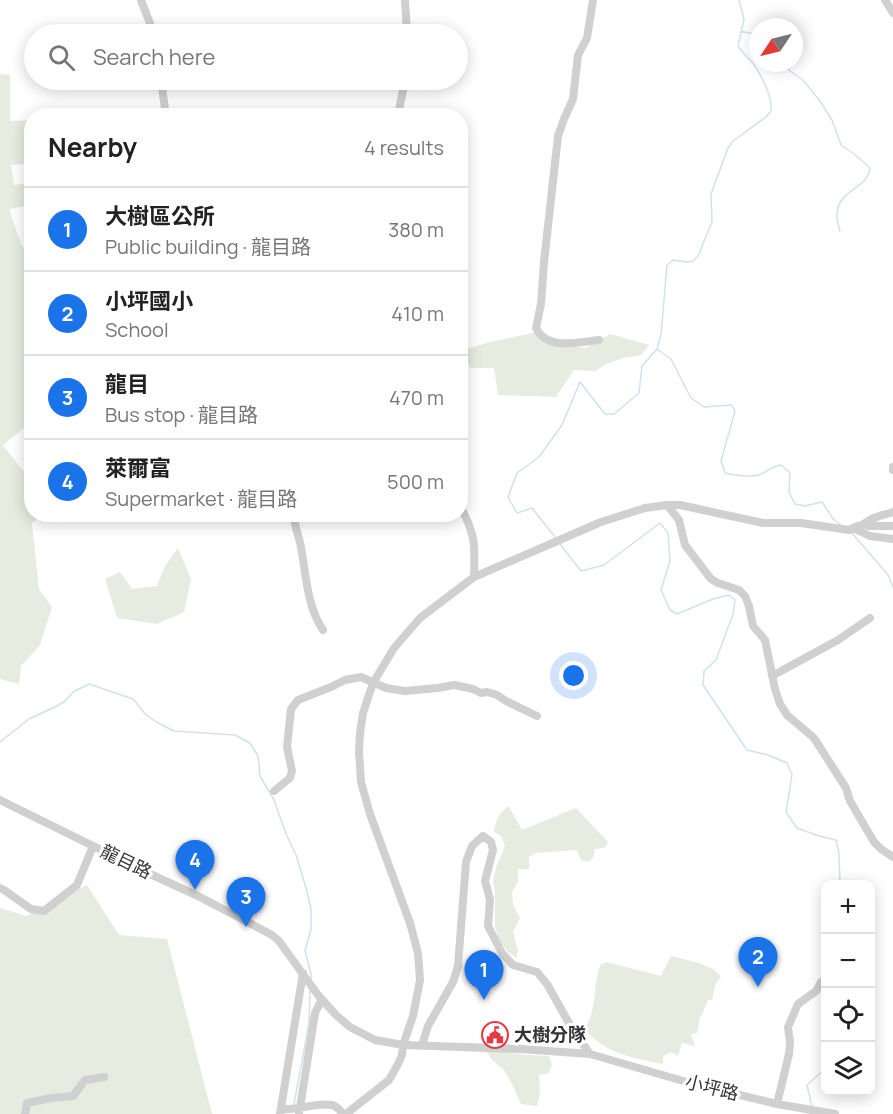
<!DOCTYPE html>
<meta charset="utf-8">
<style>
:root{--surface:#fff;--page:#f6f6f6;--text:#222;--muted:#767676;--line:#e0e0e0;--accent:#1a73e8}
body{margin:0;font-family:Manrope,"Noto Sans TC",sans-serif;background:var(--page);color:var(--text)}
.controls{position:absolute;right:18px;bottom:18px;display:grid;overflow:hidden;border-radius:12px;box-shadow:0 3px 15px #0003}
.controls button{width:54px;height:54px;display:grid;place-items:center;padding:0;border:0;border-bottom:2px solid var(--line);background:var(--surface);color:var(--text);font:30px sans-serif}
.compass{position:absolute;left:749px;top:18px;width:54px;height:54px;border-radius:50%;background:var(--surface);box-shadow:0 3px 15px #0003;rotate:235deg}
.you{position:absolute;left:574px;top:676px;width:21px;height:21px;margin:-15px;border:4px solid #fff;border-radius:50%;background:#1a73e8;box-shadow:0 0 0 9px #1a73e833}
.badge{display:grid;place-items:center;width:39px;height:39px;border-radius:50%;background:var(--accent);color:#fff;font-size:20px;font-weight:700}
.pin{position:absolute;translate:-50% -50px;filter:drop-shadow(0 2px 3px #0008)}
.pin::after{content:'';position:absolute;top:32px;width:21px;height:18px;background:inherit;clip-path:polygon(0 0,100% 0,50% 100%)}
.list{margin:0;padding:0;list-style:none}
h2{display:flex;justify-content:space-between;align-items:center;height:78px;margin:0;padding:0 24px;font-size:26px}
h2 small{font-size:20px;font-weight:400;color:var(--muted)}
.list li{display:grid;grid-template-columns:39px 1fr auto;gap:18px;align-items:center;box-sizing:border-box;height:84px;padding:0 24px;border-top:2px solid var(--line)}
.list b{display:block;font-size:22px;white-space:nowrap}
.list p{margin:0;font-size:20px;white-space:nowrap;color:var(--muted)}
.list em{font-size:20px;font-style:normal;color:var(--muted)}
.icon{flex:none;width:33px;height:33px;fill:none;stroke:currentColor;stroke-width:2;stroke-linecap:round;stroke-linejoin:round}
.map{position:relative;flex:none;width:893px;height:1114px;overflow:hidden}
.search{position:absolute;background:var(--surface);box-shadow:0 3px 15px #0003;left:24px;top:24px;width:444px;height:66px;display:flex;align-items:center;gap:15px;box-sizing:border-box;padding:0 21px;border-radius:33px;color:var(--muted);font-size:22px}
.panel{position:absolute;background:var(--surface);box-shadow:0 3px 15px #0003;left:24px;top:108px;width:444px;height:414px;border-radius:24px}
.map>svg:first-child{display:block}
</style>
<div class="map">
<svg width="893" height="1114" viewBox="0 0 893 1114">
<rect width="100%" height="100%" fill="#fff"/>
<path fill="#e6ecdf" d="M0,74L10,75V121L32,120L31,163L11,165L14,185L31,183V205L9,209L21,244L31,258V403H25V427L3,445L31,481L32,514L42,515L32,523L39,589L52,607L40,645L21,666L19,684L0,679Z
M537,332L557,342L585,348L610,334L649,345L641,355L623,358L604,365L596,371L574,370L556,397L498,395L494,368H470L464,350L490,342Z
M178,548L191,579L184,612L157,624L117,618L105,579L120,572L132,589L157,586L165,566Z
M507,807H509L522,830L576,808L608,842L605,848L595,849L593,858L588,862L581,860L577,850L536,853L529,857V869H518V882L512,892L513,904L520,918L513,932L518,951L516,958L508,952L499,940L495,927V892L493,881L497,864L502,854L505,845L501,836L494,832C495,822 499,814 507,807Z
M87,885L119,935L167,939L212,1114H0V908L26,916Z
M671,956C685,960 714,964 721,977L715,985L712,1000H708L702,1015L700,1016L697,1033L691,1034L695,1046L682,1043L678,1056L671,1052L663,1056V1064C630,1057 609,1055 585,1030C587,1023 591,1017 592,1011C596,995 595,981 600,965L606,962L661,976Z
M484,1048L526,1055L549,1056L552,1065L548,1074L539,1075L540,1092L537,1106L521,1104L512,1084L504,1070L492,1060Z"/>
<g fill="none" stroke-linecap="round" stroke-linejoin="round">
<path stroke="#cfe2ee" stroke-width="1.5" d="M741,31L758,35
M784,63L790,71L803,80L820,101L832,120L841,145L853,153L870,168C868,190 835,189 837,218C837,222 839,227 840,232
M657,349L671,359L691,398L704,407L732,405L735,411L721,461L725,473C735,475 748,478 759,475C767,472 772,466 781,465L790,473L789,492L795,504L805,506L822,502L834,520L841,525
M852,533L888,575L893,587
M555,537L532,508L517,513L508,497L517,473L539,457L562,425L580,382L605,414H614L639,393L642,366L657,349L661,335L667,265L673,260L687,262L693,261L698,256L712,222L711,194L728,148L733,141L766,117L771,111C773,97 760,72 751,61C746,56 742,52 738,46L744,19L739,0
M560,544L581,571L604,565L660,523L668,533L670,561L661,590L670,610L677,614L713,599L729,595L735,600L733,614L716,660L704,671L703,685L747,750L768,755L787,763L792,775L786,812L797,828L819,836L836,840L839,854L840,884
M0,742L29,719L57,706L65,701L73,692L89,684L133,699L146,715L158,723L174,731L235,735L250,743L258,756L260,776L274,800L286,834L296,855L306,888L311,909V930L305,951L311,974V980
M294,1104L309,1023L310,990
M812,1107L807,1085L826,1068"/>
<path stroke="#d0d0d0" stroke-width="8" d="M141,0L154,34
M405,0L407,34
M593,0L587,38L578,55L573,99L564,119L558,136L544,262L541,304L536,328C547,351 578,342 599,340
M885,0L893,13
M161,80L166,116
M398,115L405,80
M893,467V470
M667,505L679,520L685,545L711,579L718,583L739,590L745,596L749,606L753,626L765,640L775,689L780,704L787,715L814,738L846,788L850,801L874,842L881,849L893,857
M460,506C476,535 475,545 474,577
M294,514C294,526 299,536 301,547C306,574 307,607 323,630
M868,526H893
M857,528C864,525 869,519 877,517C882,514 887,515 893,512
M855,529L870,536L893,539
M772,676L838,640L870,618
M274,791L290,778L292,771L287,747L291,709L298,700L331,687L345,680L361,677L386,688L405,691L438,688L454,685L473,689L481,693L487,692L497,695L506,701L537,716
M0,800L148,873L198,896L272,935L279,941L318,995L336,1015L350,1027L375,1040L403,1045L521,1049L590,1054L690,1083L777,1104L835,1114
M0,888L4,890L31,909L44,911L77,885L93,846
M422,1045L428,1026L453,982L458,966L466,862L472,846L483,836L491,842L493,850L485,881L490,900L488,926L502,953L513,965L537,972L547,984L570,1025L590,1054
M777,1104L789,1054L790,1042L788,1027L798,1004L816,991L821,982
M281,1109C298,1111 316,1102 332,1105C337,1106 340,1111 344,1114
M25,1114L27,1103L51,1098L73,1096L85,1080L104,1077
M280,1114L303,973
M299,1114L315,1013L322,999
M346,1114L389,1080L398,1064L402,1055L403,1045L413,1016L420,980L418,953L410,923L370,814L361,782L359,752L360,733L363,713L373,683L394,648L420,618L474,577L601,522L645,508L667,505H680L763,523H801L849,530L858,526"/>
</g>
<defs>
<symbol id="civic-ring" viewBox="-11 -11 22 22"><circle r="9.5" fill="#fff" stroke="#e63946" stroke-width="1.5"/><path d="M-.6-6.5H3V-4.5H.6V-3L4-1V1h2V6H-6V1h2V-1L-.6-3ZM-1.2 2.5V6h2.4V2.5Z" fill="#e63946"/></symbol>
</defs>
<g fill-rule="evenodd">
<use href="#civic-ring" x="480" y="1020" width="30" height="30"/>
</g>
<g text-anchor="middle" stroke-width="6" stroke-linejoin="round" paint-order="stroke">
<g font-size="18" fill="#333" stroke="#fff">
<text transform="translate(126 862) rotate(26)" y="6">龍目路</text>
<text transform="translate(712 1088) rotate(14)" y="6">小坪路</text>
</g>
<g font-size="18" font-weight="bold" fill="#333" stroke="#fff" text-anchor="start">
<text x="514" y="1041">大樹分隊</text>
</g>
</g>
</svg>
<div class="controls">
<button>+</button>
<button>−</button>
<button><svg class="icon" aria-label="locate" viewBox="0 0 24 24"><circle cx="12" cy="12" r="6"/><path d="M12 2v4M12 18v4M2 12h4M18 12h4"/></svg></button>
<button><svg class="icon" aria-label="layers" viewBox="0 0 24 24"><path d="M12 4l9 5-9 5-9-5zM3 14l9 5 9-5"/></svg></button>
</div>
<svg class="compass" viewBox="-18 -18 36 36"><path d="M0-13l5 13h-10z" fill="#e53935"/><path d="M0 13l5-13h-10z" fill="#767676"/></svg>
<div class="you"></div>
<div class="pin badge" style="left:484px;top:1000px">1</div>
<div class="pin badge" style="left:758px;top:987px">2</div>
<div class="pin badge" style="left:246px;top:927px">3</div>
<div class="pin badge" style="left:195px;top:890px">4</div>
<div class="search"><svg class="icon" aria-label="search" viewBox="0 0 24 24"><circle cx="10" cy="10" r="6"/><path d="M15 15l6 6"/></svg>Search here</div>
<section class="panel">
<h2>Nearby<small>4 results</small></h2>
<ul class="list">
<li><span class="badge">1</span><div><b>大樹區公所</b><p>Public building · 龍目路</p></div><em>380 m</em></li>
<li><span class="badge">2</span><div><b>小坪國小</b><p>School</p></div><em>410 m</em></li>
<li><span class="badge">3</span><div><b>龍目</b><p>Bus stop · 龍目路</p></div><em>470 m</em></li>
<li><span class="badge">4</span><div><b>萊爾富</b><p>Supermarket · 龍目路</p></div><em>500 m</em></li>
</ul>
</section>
</div>
